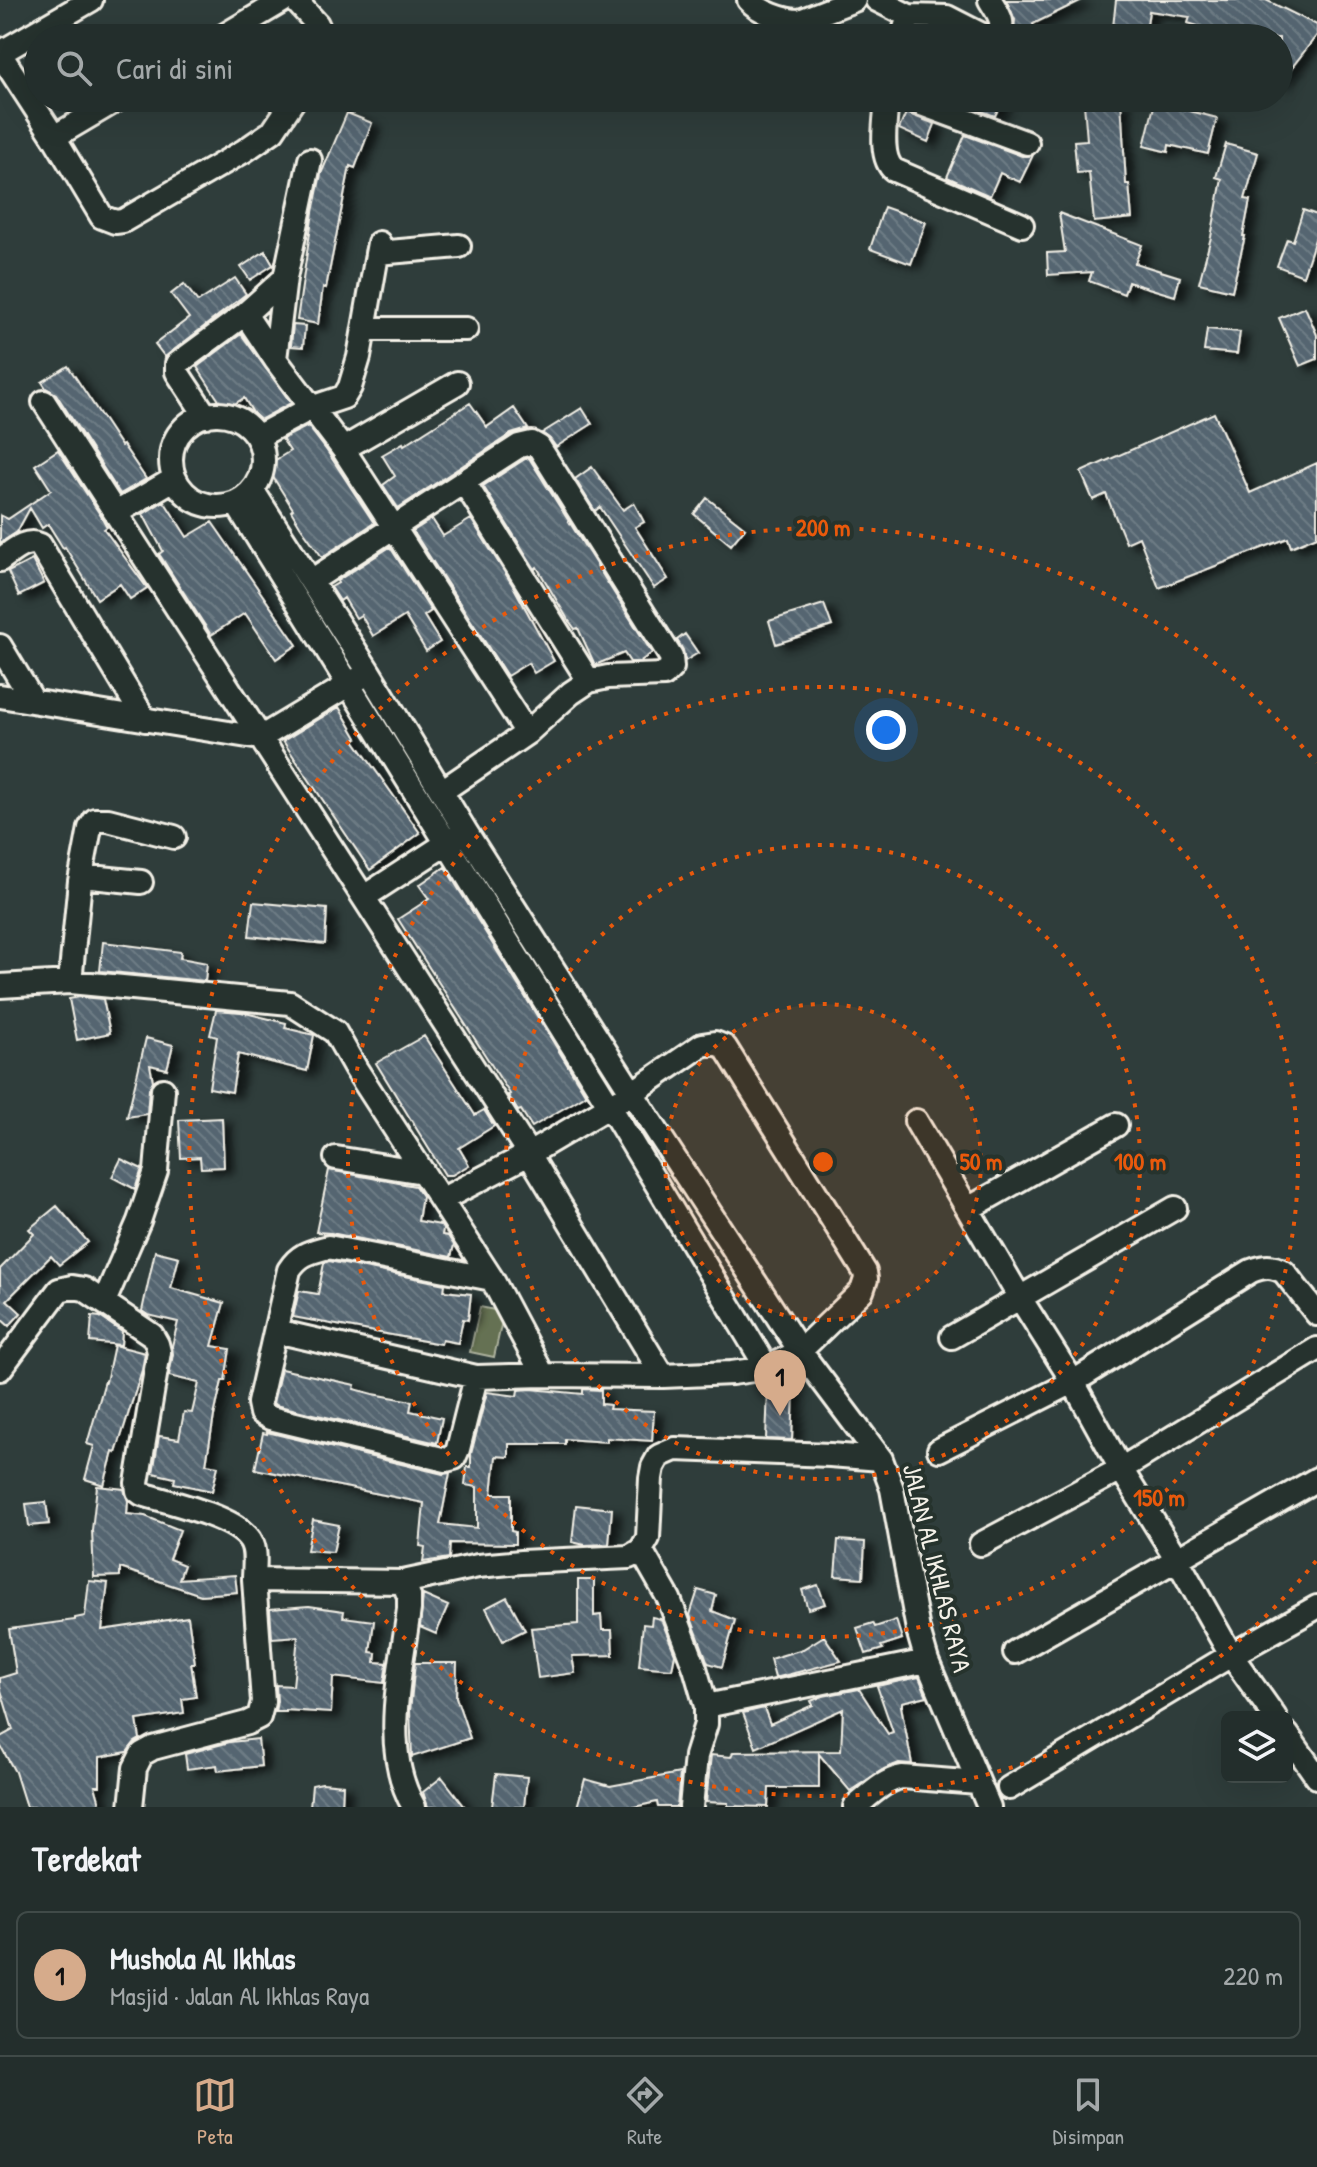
<!DOCTYPE html>
<html lang="id">
<meta charset="utf-8">
<style>
:root{--surface:#232e2c;--page:#2b3634;--text:#f1f3f6;--muted:#a3a8a9;--line:#404a48;--accent:#d6ab8b}
body{margin:0;font-family:"Patrick Hand",sans-serif;background:var(--page);color:var(--text)}
.controls{position:absolute;right:24px;bottom:24px;display:grid;overflow:hidden;border-radius:12px;box-shadow:0 8px 32px #0002}
.controls button{width:72px;height:72px;display:grid;place-items:center;padding:0;border:0;border-bottom:2px solid var(--line);background:var(--surface);color:var(--text);font:40px sans-serif}
.you{position:absolute;left:886px;top:730px;width:28px;height:28px;margin:-20px;border:6px solid #fff;border-radius:50%;background:#1a73e8;box-shadow:0 0 0 12px #1a73e833}
.badge{display:grid;place-items:center;width:52px;height:52px;border-radius:50%;background:var(--accent);color:#111;font-size:26px;font-weight:700}
.pin{position:absolute;translate:-50% -66px;filter:drop-shadow(0 2px 4px #0008)}
.pin::after{content:'';position:absolute;top:42px;width:28px;height:24px;background:inherit;clip-path:polygon(0 0,100% 0,50% 100%)}
.list{margin:0;padding:0;list-style:none}
h2{display:flex;justify-content:space-between;align-items:center;height:104px;margin:0;padding:0 32px;font-size:34px}
h2 small{font-size:26px;font-weight:400;color:var(--muted)}
.list li{display:grid;grid-template-columns:52px 1fr auto;gap:24px;align-items:center;box-sizing:border-box;height:128px;margin:0 16px 16px;padding:0 16px;border:2px solid var(--line);border-radius:12px}
.list b{display:block;font-size:30px;white-space:nowrap}
.list p{margin:0;font-size:26px;white-space:nowrap;color:var(--muted)}
.list em{font-size:26px;font-style:normal;color:var(--muted)}
.icon{flex:none;width:44px;height:44px;fill:none;stroke:currentColor;stroke-width:2;stroke-linecap:round;stroke-linejoin:round}
.map{position:relative;flex:none;width:1317px;height:1807px;overflow:hidden}
.search{position:absolute;background:var(--surface);box-shadow:0 8px 32px #0002;left:24px;right:24px;top:24px;height:88px;display:flex;align-items:center;gap:20px;box-sizing:border-box;padding:0 28px;border-radius:44px;color:var(--muted);font-size:30px}
.sheet{height:248px;background:var(--surface)}
nav{display:flex;justify-content:space-around;align-items:center;box-sizing:border-box;height:112px;border-top:2px solid var(--line);background:var(--surface);font-size:22px;color:var(--muted)}
nav a{display:grid;justify-items:center;gap:4px}
nav .on{color:var(--accent)}
.map>svg:first-child{display:block}
</style>
<div class="map">
<svg width="1317" height="1807" viewBox="0 0 1317 1807">
<defs>
<pattern id="building-back-hatch" width="6" height="6" patternUnits="userSpaceOnUse" patternTransform="scale(2)"><rect width="6" height="6" fill="#556571"/><path d="M-1 5l2 2M0 0l6 6M5-1l2 2" fill="none" stroke="#6e7c85"/></pattern>
<filter id="shadow"><feDropShadow dx="9" dy="5" stdDeviation="4" flood-color="#0009"/></filter>
</defs>
<rect width="100%" height="100%" fill="#2f3d3b"/>
<filter id="ink" filterUnits="userSpaceOnUse"><feTurbulence type="fractalNoise" baseFrequency=".0125" numOctaves="2"/><feDisplacementMap in="SourceGraphic" scale="16" xChannelSelector="R" yChannelSelector="G"/><feConvolveMatrix kernelMatrix="1 2 1 2 8 2 1 2 1" color-interpolation-filters="sRGB"/></filter>
<g filter="url(#ink)">
<path fill="#657152" stroke="#acb19d" stroke-width="2" d="M480,1307L504,1312L494,1357L470,1352Z"/>
<path fill="url(#building-back-hatch)" stroke="#f4f1e8" stroke-width="2" filter="url(#shadow)" d="M1006,0H1082L1033,24L1034,27L1013,35L1015,20Z
M1116,0H1266L1317,25V35L1279,84V38H1217L1218,32L1188,23L1190,17L1149,11L1145,38L1112,36Z
M981,98H1003L995,116L976,109Z
M1121,100L1126,184H1129L1132,218L1094,222L1089,172L1077,173L1074,141L1087,140L1084,104Z
M1155,102L1217,118L1208,154L1169,145L1168,152L1144,146Z
M347,113L372,123L355,168L350,166L326,288L323,287L318,324L297,320L313,212L321,174Z
M906,113L935,124L928,142L899,129Z
M965,135L1022,156L1033,155L1020,182L1000,173L990,196L947,177Z
M1226,144L1258,153L1245,199L1250,200L1243,236H1245L1232,291L1199,283L1211,237L1222,179L1216,177Z
M884,207L926,222L911,264L870,249Z
M1303,210L1317,215V233L1303,276L1277,266L1287,239L1293,241Z
M1059,213L1142,245L1135,263L1180,277L1175,296L1128,282L1124,294L1089,281L1092,272L1048,275L1047,253L1065,252Z
M265,251L273,265L250,280L241,267Z
M235,278L246,294L165,357L155,344L189,318L171,294L184,284L198,302Z
M1305,307L1317,335V359L1300,366L1279,318Z
M293,325L305,326L303,347L291,346Z
M1207,329L1240,332L1237,354L1204,351Z
M241,334L291,403L258,421L244,398L225,410L197,367Z
M68,366L121,446L123,445L146,479L120,494L56,394L46,388L42,382Z
M470,403L487,427L514,408L528,429L511,434L398,508L383,485L395,476L382,455L403,443L404,445Z
M582,408L592,424L556,447L550,439L542,433Z
M1214,413L1250,493L1317,463V536L1291,547L1288,538L1159,588L1139,537L1126,543L1106,494L1093,500L1081,472Z
M308,426L327,451L374,523L322,557L300,526L291,511L293,509L266,466L290,451L282,439Z
M58,450L101,516L107,527L104,529L147,588L130,599L120,584L97,599L65,547L63,548L48,524L42,528L30,508L17,532L0,543V515L8,519L51,490L35,465Z
M529,458L652,653L639,662H630L624,653L595,665L578,628L575,629L567,618L537,567L535,569L483,486L525,459Z
M592,467L623,510L634,503L644,522L635,527L668,579L654,588L600,507L595,511L575,479Z
M707,498L745,528L731,545L694,514Z
M164,501L187,537L212,522L297,645L276,659L245,613L211,635L159,554L163,551L143,514Z
M432,519L443,536L471,519L512,584L554,661L534,673L528,663L507,676L413,531Z
M390,547L431,611L424,616L440,642L426,651L405,616L373,636L361,615L356,618L344,598L340,601L331,587L338,583L337,581Z
M32,560L44,583L19,596L8,572Z
M824,604L832,626L776,644L769,621Z
M685,634L698,653L685,661L683,650L677,640Z
M339,707L357,738L354,740L420,833L370,870L283,741Z
M445,867L586,1095L532,1127L521,1110L518,1111L508,1095L510,1094L398,919L429,899L419,885Z
M253,902L327,909L325,944L249,936Z
M103,942L181,952L180,958L207,963L205,981L100,971Z
M80,997L103,999L110,1033L77,1040L69,999Z
M216,1010L241,1012L286,1023L285,1028L314,1035L307,1071L238,1054L232,1092L209,1088L217,1037L210,1035Z
M424,1036L475,1115L484,1110L494,1126L459,1148L469,1165L452,1175H445L376,1063Z
M146,1038L173,1045L167,1069L150,1065L153,1081L149,1089L147,1114L127,1117Z
M222,1118L224,1167L201,1168L200,1157L181,1158L179,1120Z
M121,1159L142,1169L135,1189L112,1177Z
M329,1170L415,1186L422,1196L418,1221L440,1225L443,1229L442,1235L448,1236L454,1245L451,1257L331,1233L316,1232Z
M57,1206L88,1242L59,1265L51,1256L7,1300L21,1313L9,1326L0,1318V1269L34,1234L29,1229Z
M155,1251L179,1257L171,1288L224,1303L212,1346L230,1349L225,1381H222L214,1416L206,1464L218,1466L212,1491L174,1483L175,1478L153,1473L159,1436L179,1439L184,1412L192,1413L199,1383L169,1376L173,1354L172,1346L178,1322L148,1315L142,1311Z
M329,1261L445,1284L444,1291L471,1294L468,1320L463,1319L458,1343L442,1340L441,1344L293,1317L299,1291L318,1294L324,1263Z
M92,1316L100,1317L122,1332L121,1345L90,1342Z
M114,1345L145,1353L142,1370L116,1453L113,1452L104,1485L85,1479L94,1446L87,1444L105,1381L106,1382Z
M281,1369L355,1385L354,1389L373,1394L412,1401L410,1411L442,1418L437,1443L275,1405L273,1403Z
M531,1389L583,1394V1389L601,1390V1404L610,1405L609,1409L654,1411L652,1441L607,1438V1442L565,1439V1444H509V1457L496,1456L492,1494H511V1531L515,1532V1544L450,1543L449,1558L423,1562L425,1547L420,1546L424,1503L255,1469L263,1433L267,1434V1432L443,1474L450,1473L440,1524L477,1528V1487L465,1485L467,1467H471V1454L487,1392L517,1396L518,1390Z
M768,1390L794,1391L792,1440L766,1439Z
M97,1486L124,1489L128,1501L127,1514L145,1516L180,1530L169,1559L184,1565L179,1579L235,1575L237,1592L201,1595L120,1568V1576L94,1577L92,1530Z
M46,1502L49,1524L29,1526L26,1504Z
M576,1505L612,1509L609,1544L585,1545L572,1542Z
M313,1520L339,1525L333,1552L307,1550Z
M838,1540L865,1542L863,1578L835,1576Z
M578,1580H594V1616L601,1615L602,1630H612L613,1655L572,1656L575,1673L538,1678L531,1628L578,1624Z
M89,1581L108,1583L102,1630L188,1617L195,1663H191L196,1697L182,1699L184,1713L137,1720L140,1739L135,1742L127,1752L100,1757V1786H95L101,1807H26L15,1772L0,1745V1737L13,1730L0,1687V1678L16,1673L9,1629L75,1620V1618L85,1616Z
M818,1585L825,1604L808,1609L802,1590Z
M698,1590L716,1595L712,1611L735,1620L722,1667L708,1663L690,1615Z
M423,1595L448,1606L436,1634L420,1627Z
M507,1597L525,1630L503,1641L486,1608Z
M309,1606L344,1611L343,1617L374,1621L370,1652L376,1653L375,1662L387,1663L384,1683L333,1677L331,1713L286,1710V1712H275L277,1701L276,1685L293,1686L298,1636L272,1638L270,1609Z
M652,1617L661,1619L675,1654L672,1669L639,1666L643,1624L651,1625Z
M896,1620L902,1639L881,1646L883,1649L866,1654L857,1628L873,1623L875,1627Z
M824,1636L841,1661L775,1678L770,1659L803,1649Z
M415,1663H457L456,1697L470,1738L412,1757L410,1711Z
M919,1677L927,1696L902,1702V1706H901L912,1764L899,1763L884,1769L850,1791L819,1754V1788H769L768,1807L728,1806V1803L706,1802L711,1755L731,1757L733,1752L841,1751L843,1709L756,1748L743,1713L764,1708L770,1724L813,1705L811,1701L823,1696L859,1689L888,1734L893,1732L877,1686Z
M258,1739L261,1766L218,1771L217,1765L187,1769L185,1754L230,1742Z
M680,1773L677,1807H658L657,1802L634,1807H577L585,1779L610,1786Z
M496,1774L527,1777L524,1807H492Z
M442,1777L465,1807H428L423,1792Z
M322,1783L343,1785L342,1807H310L312,1785Z"/>
<g fill="none" stroke-linecap="round" stroke-linejoin="round">
<defs>
<path id="minor" d="M295,0L317,24L323,38
M749,0C759,12 784,21 800,21L854,0
M877,0L909,16L902,38
M909,16L947,17L988,38L996,36C1008,24 997,12 990,0
M220,38L284,0
M0,53L91,0
M0,54L54,137L102,217L115,222L123,221L244,151L273,131L295,98
M887,98C886,118 878,157 894,170L1022,225
M905,98L1027,143
M54,137L120,98
M377,253L459,246
M245,314L275,359L343,449L527,733
M364,329H466
M275,359L285,278L310,160
M44,402L529,1154L663,1376
M171 460a46 46 0 1 1 92 0a46 46 0 1 1-92 0Z
M206,416L177,372V364L245,314L285,278
M257,437L311,408L344,397L350,387L359,357L379,243
M343,449L457,383
M464,482L589,681
M253,491L369,672L466,832L632,1093L800,1351L881,1459L892,1489L918,1630L927,1661L989,1807
M236,503L609,1105L767,1368
M116,513L174,479
M0,560C12,552 25,538 40,545L145,720
M311,581L519,446L532,443L539,447L671,657L672,667L664,675L608,677L589,681L571,693L527,733L442,791
M0,646L33,701
M0,696L260,738L358,679
M81,876L141,882
M364,897L458,836
M70,982L80,881L90,828L95,820H108L174,837
M0,986L70,982L290,1003L335,1032L356,1069L492,1279L543,1375
M916,1121L1020,1298L1073,1382L1121,1469L1178,1561L1231,1655L1275,1717
M336,1158L423,1172
M968,1209L1116,1125
M104,1302L139,1221L156,1171L163,1090
M276,1331L476,1377L543,1375L663,1376L732,1373L767,1368L800,1351L862,1291L866,1279L865,1272L725,1047L715,1043L702,1045L632,1093L529,1154L441,1200
M952,1337L1175,1208
M0,1369L59,1290L72,1287L84,1289L152,1335L157,1344L159,1352L137,1483L138,1491L142,1494C169,1502 231,1516 248,1537C258,1548 254,1566 254,1580
M476,1377L458,1449L454,1458L446,1460L270,1418L261,1413L259,1403L289,1270C299,1254 310,1252 328,1247L492,1279
M939,1450L1073,1382L1251,1271C1264,1266 1272,1265 1284,1272L1317,1314
M981,1544L1121,1469L1317,1349
M641,1550L669,1599L695,1668L706,1706V1724L696,1756L691,1807
M403,1582L478,1566L521,1562L629,1557L641,1550L648,1538L651,1478L653,1467L659,1456L675,1449L830,1455L881,1459
M1015,1652L1317,1479
M706,1706L927,1661
M1287,1734L1317,1777
M1009,1788L1231,1655L1317,1607
M131,1807L135,1768L142,1754L153,1748L247,1723L259,1717L263,1702L254,1580L403,1582L409,1596V1609C401,1672 380,1749 414,1807
M855,1807C869,1796 884,1780 902,1777L978,1783"/>
</defs>
<use href="#minor" stroke="#f4f1e8" stroke-width="28"/>
<use href="#minor" stroke="#26332d" stroke-width="22"/>
</g>
</g>
<circle cx="823" cy="1162" r="158" fill="#e8590c" fill-opacity=".12"/>
<g fill="none" stroke="#e8590c" stroke-width="4" stroke-dasharray="4 8">
<circle cx="823" cy="1162" r="158"/>
<circle cx="823" cy="1162" r="317"/>
<circle cx="823" cy="1162" r="475"/>
<path d="M1316 1561A634 634 0 1 1 1316 763"/>
</g>
<g text-anchor="middle" stroke-width="8" stroke-linejoin="round" paint-order="stroke">
<g font-size="26" fill="#f4f1e8" stroke="#26332d">
<text transform="translate(937 1568) rotate(76)" y="9">JALAN AL IKHLAS RAYA</text>
</g>
</g>
<circle cx="823" cy="1162" r="12" fill="#e8590c" stroke="#26332d" stroke-width="4"/>
<g font-size="24" text-anchor="middle" font-weight="bold" fill="#e8590c" stroke="#26332d" stroke-width="8" stroke-linejoin="round" paint-order="stroke">
<text x="823" y="536">200 m</text>
<text x="981" y="1170">50 m</text>
<text x="1140" y="1170">100 m</text>
<text x="1159" y="1506">150 m</text>
</g>
</svg>
<div class="controls">
<button><svg class="icon" aria-label="layers" viewBox="0 0 24 24"><path d="M12 4l9 5-9 5-9-5zM3 14l9 5 9-5"/></svg></button>
</div>
<div class="you"></div>
<div class="pin badge" style="left:780px;top:1416px">1</div>
<div class="search"><svg class="icon" aria-label="search" viewBox="0 0 24 24"><circle cx="10" cy="10" r="6"/><path d="M15 15l6 6"/></svg>Cari di sini</div>
</div>
<section class="sheet">
<h2>Terdekat<small></small></h2>
<ul class="list">
<li><span class="badge">1</span><div><b>Mushola Al Ikhlas</b><p>Masjid · Jalan Al Ikhlas Raya</p></div><em>220 m</em></li>
</ul>
</section>
<nav>
<a class="on"><svg class="icon" aria-label="map" viewBox="0 0 24 24"><path d="M3 6l6-2 6 2 6-2v14l-6 2-6-2-6 2zM9 4v14M15 6v14"/></svg>Peta</a>
<a><svg class="icon" aria-label="directions" viewBox="0 0 24 24"><path d="M12 3l9 9-9 9-9-9zM9 14v-3h6M13 9l2 2-2 2"/></svg>Rute</a>
<a><svg class="icon" aria-label="saved" viewBox="0 0 24 24"><path d="M7 4h10v16l-5-4-5 4z"/></svg>Disimpan</a>
</nav>
